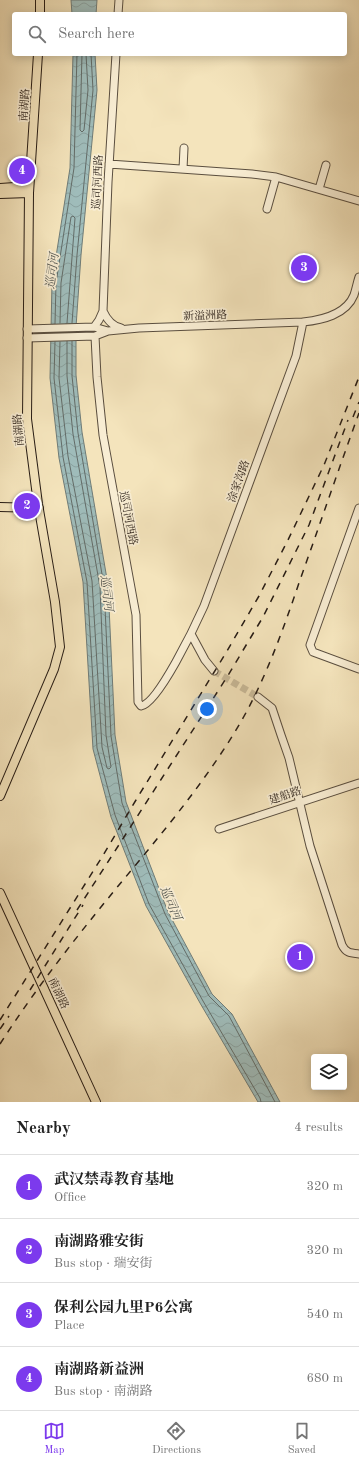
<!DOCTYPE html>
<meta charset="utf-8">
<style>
:root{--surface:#fff;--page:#f2f2f2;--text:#222;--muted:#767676;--line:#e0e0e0;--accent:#7c3aed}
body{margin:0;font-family:"Old Standard TT","Noto Serif SC",serif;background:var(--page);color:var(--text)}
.controls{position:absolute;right:12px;bottom:12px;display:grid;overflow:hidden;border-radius:4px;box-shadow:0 2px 10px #0003}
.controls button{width:36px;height:36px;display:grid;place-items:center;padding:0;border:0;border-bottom:1px solid var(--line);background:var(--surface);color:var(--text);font:20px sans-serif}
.you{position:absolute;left:207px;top:709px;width:14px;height:14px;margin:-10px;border:3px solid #fff;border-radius:50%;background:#1a73e8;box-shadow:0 0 0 6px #1a73e833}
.badge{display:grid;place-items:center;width:26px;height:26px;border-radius:50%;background:var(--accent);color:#fff;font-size:13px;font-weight:700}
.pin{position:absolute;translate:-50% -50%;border:2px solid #fff;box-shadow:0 1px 4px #0006}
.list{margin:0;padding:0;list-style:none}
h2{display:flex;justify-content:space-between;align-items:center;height:52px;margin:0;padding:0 16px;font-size:17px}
h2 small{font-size:13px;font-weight:400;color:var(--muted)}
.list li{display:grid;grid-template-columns:26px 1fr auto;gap:12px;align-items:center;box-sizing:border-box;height:64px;padding:0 16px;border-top:1px solid var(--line)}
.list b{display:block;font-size:15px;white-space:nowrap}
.list p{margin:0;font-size:13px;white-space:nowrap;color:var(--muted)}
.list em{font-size:13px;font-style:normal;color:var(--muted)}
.icon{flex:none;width:22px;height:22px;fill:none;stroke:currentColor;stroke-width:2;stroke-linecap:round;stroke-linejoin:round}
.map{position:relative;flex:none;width:359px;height:1102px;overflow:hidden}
.search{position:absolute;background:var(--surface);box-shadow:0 2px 10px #0003;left:12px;right:12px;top:12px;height:44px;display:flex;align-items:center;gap:10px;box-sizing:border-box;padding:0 14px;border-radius:4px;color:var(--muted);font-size:15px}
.sheet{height:308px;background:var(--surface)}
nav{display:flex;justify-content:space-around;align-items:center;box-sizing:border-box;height:56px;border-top:1px solid var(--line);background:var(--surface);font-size:11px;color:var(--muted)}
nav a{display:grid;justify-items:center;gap:2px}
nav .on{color:var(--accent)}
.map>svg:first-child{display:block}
</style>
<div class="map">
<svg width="359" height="1102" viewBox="0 0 359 1102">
<defs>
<pattern id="water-waves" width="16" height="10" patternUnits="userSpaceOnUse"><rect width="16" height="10" fill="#9fbcba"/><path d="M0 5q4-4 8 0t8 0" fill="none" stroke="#89a19f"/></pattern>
</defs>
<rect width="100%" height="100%" fill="#f4e4bc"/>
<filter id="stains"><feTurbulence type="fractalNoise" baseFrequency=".005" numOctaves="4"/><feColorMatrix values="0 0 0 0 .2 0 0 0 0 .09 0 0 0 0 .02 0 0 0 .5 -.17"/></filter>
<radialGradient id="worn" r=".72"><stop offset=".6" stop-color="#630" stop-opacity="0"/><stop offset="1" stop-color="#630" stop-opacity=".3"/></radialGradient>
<path fill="url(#water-waves)" stroke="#6f7c78" d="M71,0H97L96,14H72Z
M73,54H95L97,90L81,255L76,327V375L82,432L108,585L115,735L126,802L168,912L212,994L232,1014L280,1102H258L200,1003L146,906L111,817L93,749L83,582L59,458L50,378L52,282L70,168Z"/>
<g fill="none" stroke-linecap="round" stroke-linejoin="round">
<path stroke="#636c68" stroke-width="1" d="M82,54L80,130L82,132L84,130L88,90L86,54
M60,323L61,283L71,217L73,216L75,218L67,323
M72,323L77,255L93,90L91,54
M55,324L56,283L74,168L77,54
M72,341V376L78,433L104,586L111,736L122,803L165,914L209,996L229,1016L275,1102
M55,342L54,378L63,457L87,582L97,748L115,815L149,904L203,1001L260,1098L261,1102
M60,342L59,378L68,456L92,581L102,747L107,768L109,769L111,767L106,735L100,587L73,434L67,376V341"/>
<path stroke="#cbbc9b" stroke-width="7" stroke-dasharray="7 3.5" stroke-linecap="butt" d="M214,671L258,697"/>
<defs>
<path id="minor" d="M118,14L119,0
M109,164L252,174L276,177L359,201
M183,169L184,148
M319,189L326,165
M267,209L276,177
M103,311C107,320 112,326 121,328
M94,327L99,320L103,311L108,182L116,54
M108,331L139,328L303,322
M95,336L97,377L103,435L136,615L138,702L141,706C158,704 196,624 204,606L296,356L303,322C322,320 346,315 354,295C356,289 357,283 359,277
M27,338L95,336L108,331L94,327L27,329
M359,508L310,645L313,652L359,669
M191,634L205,660L214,671
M258,697L272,708L281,735L289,758L310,846L342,945C346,953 350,953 359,954
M219,829L359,783"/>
<path id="major" d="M40,14V0
M0,188L29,186
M0,194L29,193
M0,507L39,508
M0,796L54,669L60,647L55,602L38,504L27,419L29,193L38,54
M0,893L96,1102"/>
</defs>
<use href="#minor" stroke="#5a4e3f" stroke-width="9"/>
<use href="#major" stroke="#271c15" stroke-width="10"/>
<use href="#minor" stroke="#f8edd3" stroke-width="7"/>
<use href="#major" stroke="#f4e4bc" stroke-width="8"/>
<path stroke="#271c15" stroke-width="1.5" stroke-dasharray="7 7" stroke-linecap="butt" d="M353,417L359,402
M77,910L227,677L263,617L309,525L348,420
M30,990L83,905
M0,1020L102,857L136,800L227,651L259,596L288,540L324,465L359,377
M0,1029L9,1016
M0,1044C36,988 77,936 119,885C159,837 200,788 233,735C263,687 282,633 300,580C320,524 339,468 359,413"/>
</g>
<g text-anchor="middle" stroke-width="3.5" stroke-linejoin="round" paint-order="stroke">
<g font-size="11" fill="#271c15" stroke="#f8edd3">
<text transform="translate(24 105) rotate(-86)" y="4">南湖路</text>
<text transform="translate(97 182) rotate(-87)" y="4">巡司河西路</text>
<text transform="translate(205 315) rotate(-2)" y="4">新溢洲路</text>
<text transform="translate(18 430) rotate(-95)" y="4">南湖路</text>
<text transform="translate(238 481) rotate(-70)" y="4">涂家沟路</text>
<text transform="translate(129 518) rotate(79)" y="4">巡司河西路</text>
<text transform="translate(285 795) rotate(-18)" y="4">建船路</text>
<text transform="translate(59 993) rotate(65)" y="4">南湖路</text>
</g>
<g font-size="12" font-style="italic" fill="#51544f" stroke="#f8edd3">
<text transform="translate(52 271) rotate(-83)" y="4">巡司河</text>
<text transform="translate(107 593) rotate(83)" y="4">巡司河</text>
<text transform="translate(171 903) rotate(66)" y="4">巡司河</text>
</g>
</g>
<rect width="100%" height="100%" filter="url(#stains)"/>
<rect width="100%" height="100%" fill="url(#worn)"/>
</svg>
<div class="controls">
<button><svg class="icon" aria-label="layers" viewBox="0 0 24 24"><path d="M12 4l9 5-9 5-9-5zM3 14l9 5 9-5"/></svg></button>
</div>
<div class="you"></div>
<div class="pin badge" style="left:300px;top:957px">1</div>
<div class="pin badge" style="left:27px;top:506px">2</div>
<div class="pin badge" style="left:304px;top:268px">3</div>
<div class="pin badge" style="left:22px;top:171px">4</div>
<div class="search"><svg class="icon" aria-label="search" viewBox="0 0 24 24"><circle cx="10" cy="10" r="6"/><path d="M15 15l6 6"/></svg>Search here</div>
</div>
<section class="sheet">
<h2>Nearby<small>4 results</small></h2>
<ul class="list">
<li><span class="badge">1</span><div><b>武汉禁毒教育基地</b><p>Office</p></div><em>320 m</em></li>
<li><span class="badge">2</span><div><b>南湖路雅安街</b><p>Bus stop · 瑞安街</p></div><em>320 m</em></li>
<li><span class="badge">3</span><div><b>保利公园九里P6公寓</b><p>Place</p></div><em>540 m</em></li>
<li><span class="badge">4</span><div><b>南湖路新益洲</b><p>Bus stop · 南湖路</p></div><em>680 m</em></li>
</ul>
</section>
<nav>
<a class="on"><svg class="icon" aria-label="map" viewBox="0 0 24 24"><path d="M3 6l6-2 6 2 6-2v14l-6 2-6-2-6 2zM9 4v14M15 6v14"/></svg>Map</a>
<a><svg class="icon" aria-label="directions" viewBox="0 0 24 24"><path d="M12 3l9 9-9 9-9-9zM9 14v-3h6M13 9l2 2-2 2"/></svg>Directions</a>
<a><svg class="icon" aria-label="saved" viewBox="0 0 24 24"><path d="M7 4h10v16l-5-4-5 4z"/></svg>Saved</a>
</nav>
